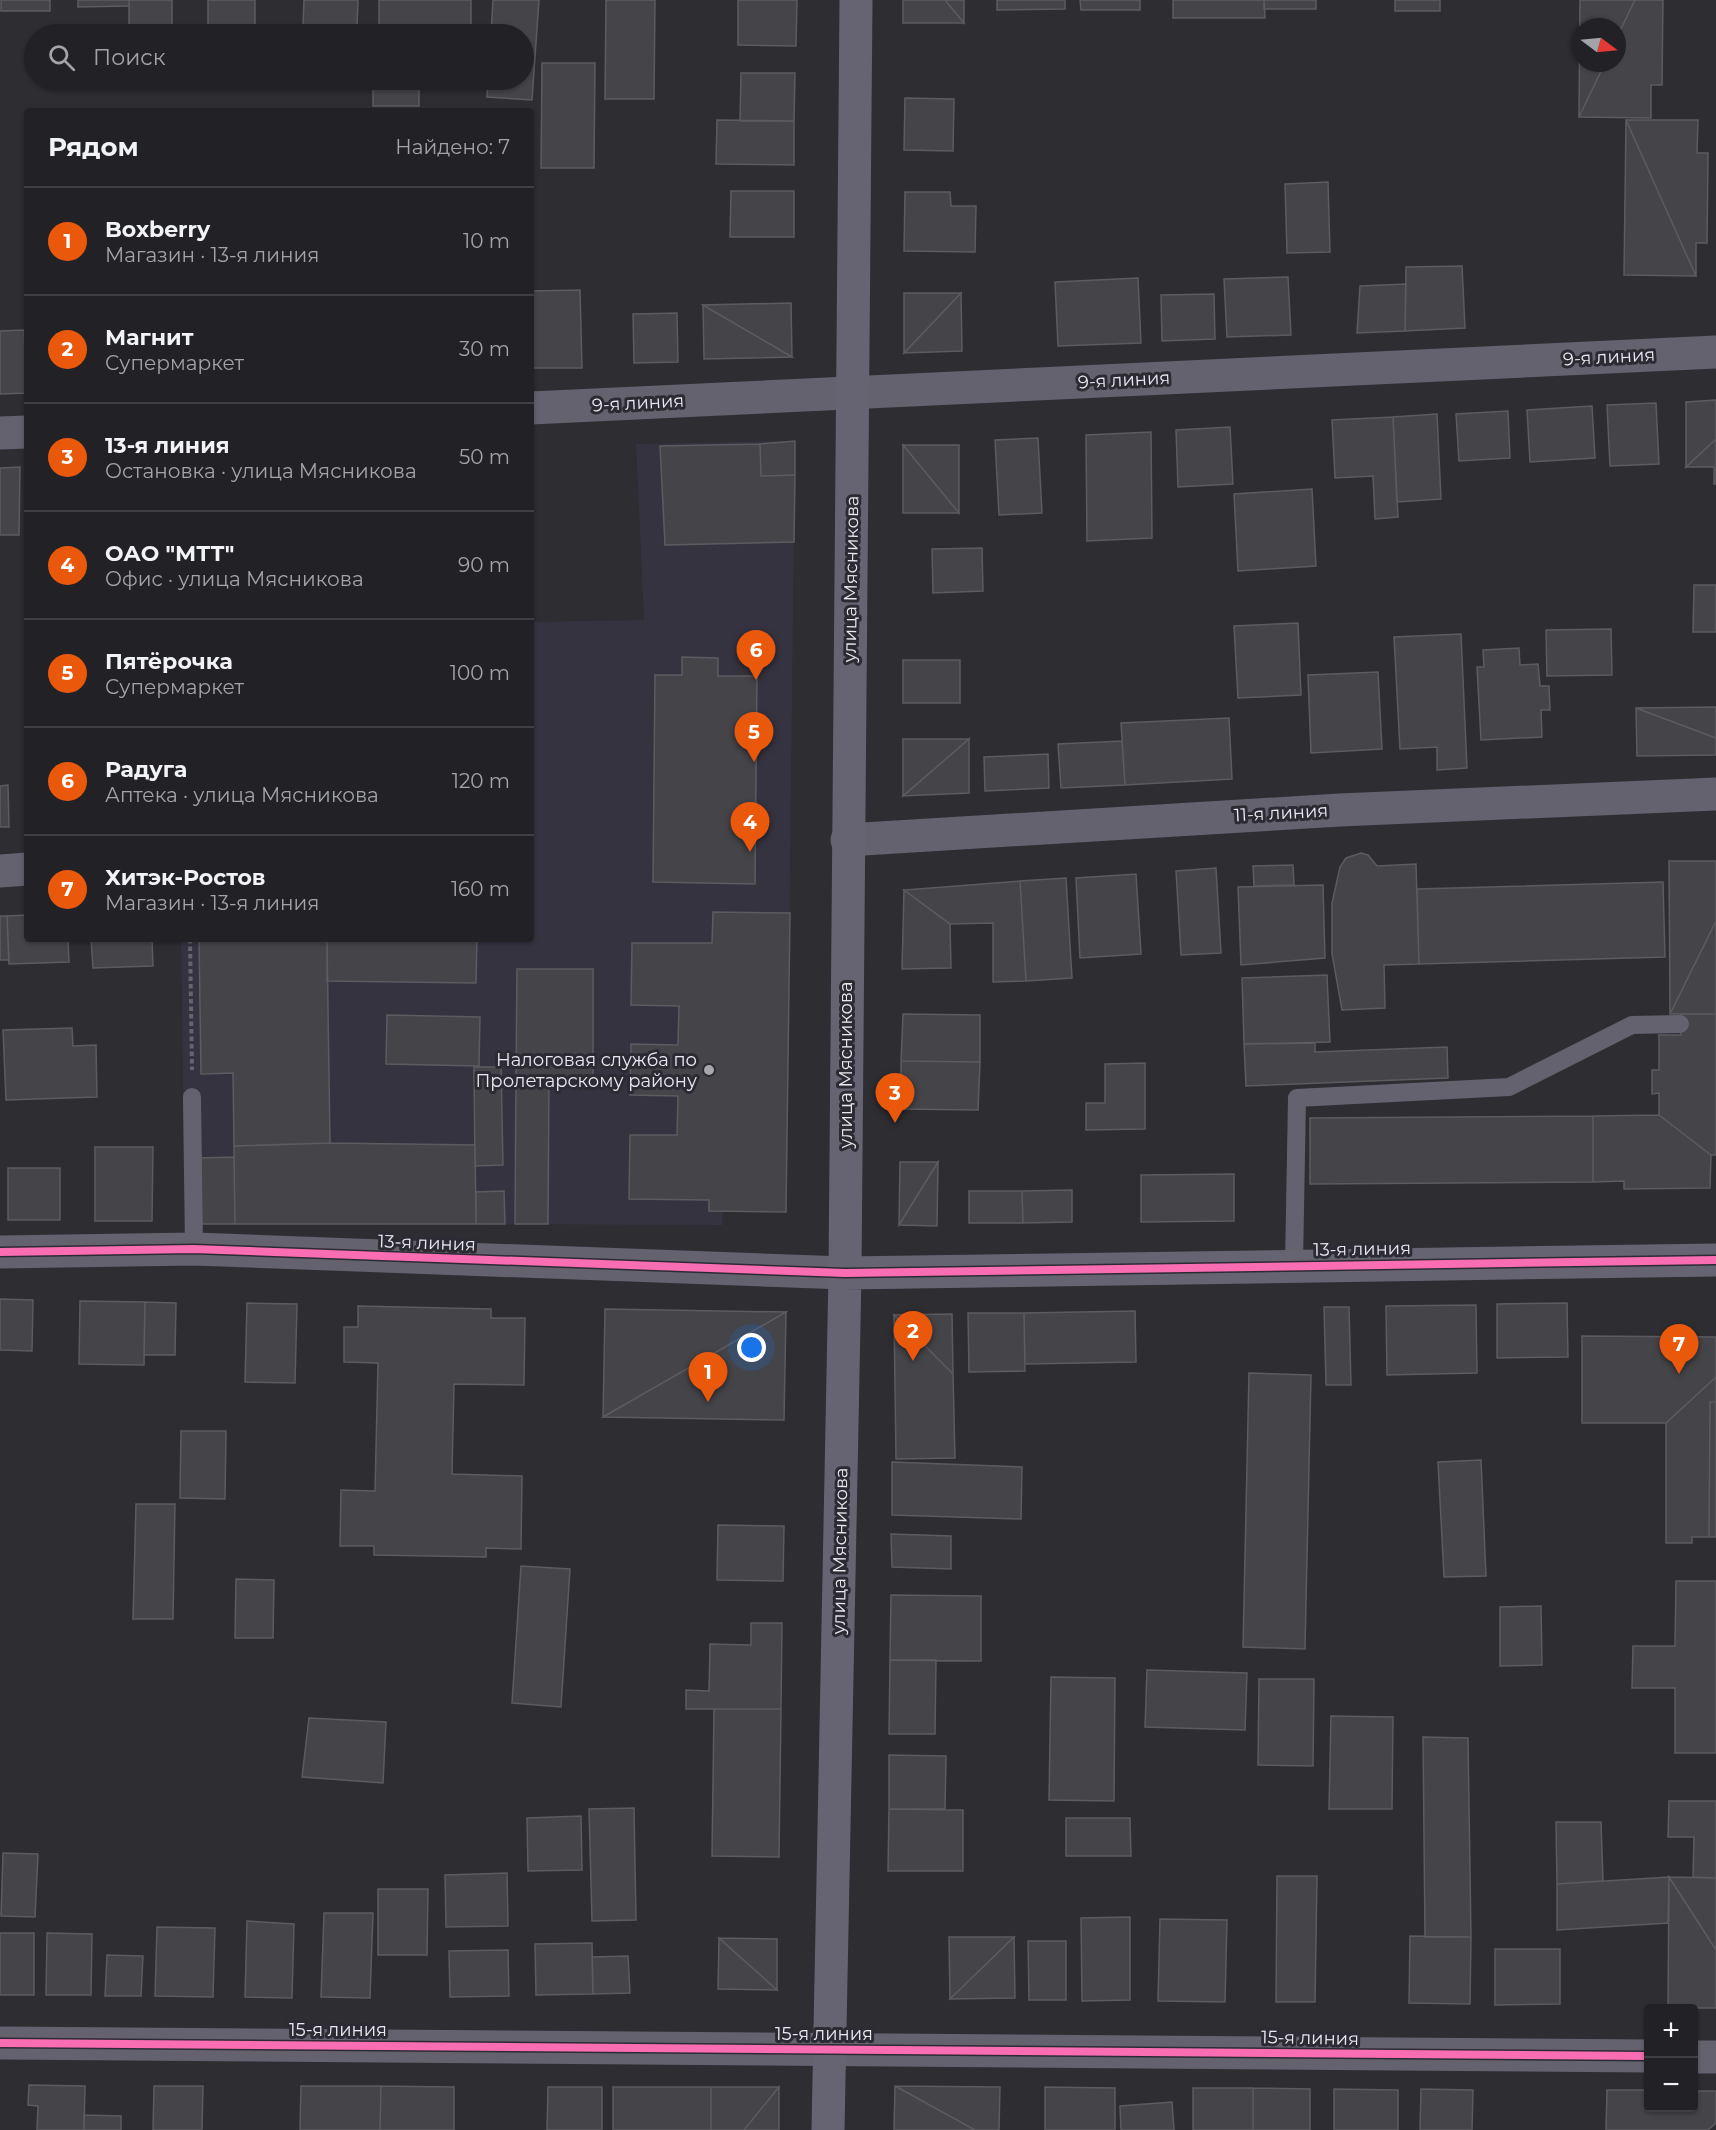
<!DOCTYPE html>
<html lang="ru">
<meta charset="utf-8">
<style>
:root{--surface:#222226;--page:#2e2f32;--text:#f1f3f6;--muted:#a2a4a7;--line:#3f3f43;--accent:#ea580c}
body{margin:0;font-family:Montserrat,sans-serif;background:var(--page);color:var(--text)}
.controls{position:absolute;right:18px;bottom:18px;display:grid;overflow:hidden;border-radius:6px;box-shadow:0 2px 4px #0004}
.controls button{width:54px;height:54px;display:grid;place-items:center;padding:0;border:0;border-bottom:2px solid var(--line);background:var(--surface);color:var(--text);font:30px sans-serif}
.compass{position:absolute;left:1572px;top:18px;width:54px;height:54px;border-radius:50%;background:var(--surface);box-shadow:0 2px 4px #0004;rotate:106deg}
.you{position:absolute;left:752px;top:1348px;width:21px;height:21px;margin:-15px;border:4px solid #fff;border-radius:50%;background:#1a73e8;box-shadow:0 0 0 9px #1a73e833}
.badge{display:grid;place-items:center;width:39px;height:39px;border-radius:50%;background:var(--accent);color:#fff;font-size:20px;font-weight:700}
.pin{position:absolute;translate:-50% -50px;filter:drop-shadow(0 2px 3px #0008)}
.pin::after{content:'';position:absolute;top:32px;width:21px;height:18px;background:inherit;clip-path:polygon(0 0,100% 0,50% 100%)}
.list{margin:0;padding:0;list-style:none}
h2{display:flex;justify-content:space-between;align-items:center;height:78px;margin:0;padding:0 24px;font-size:26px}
h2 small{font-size:20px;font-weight:400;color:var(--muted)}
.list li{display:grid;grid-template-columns:39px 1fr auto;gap:18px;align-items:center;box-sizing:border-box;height:108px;padding:0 24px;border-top:2px solid var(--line)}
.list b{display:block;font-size:22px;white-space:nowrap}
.list p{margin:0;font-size:20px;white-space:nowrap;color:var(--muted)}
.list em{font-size:20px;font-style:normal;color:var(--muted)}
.icon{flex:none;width:33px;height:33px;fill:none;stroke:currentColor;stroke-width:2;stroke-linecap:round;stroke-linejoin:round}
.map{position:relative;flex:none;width:1716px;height:2130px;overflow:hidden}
.search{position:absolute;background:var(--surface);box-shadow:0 2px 4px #0004;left:24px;top:24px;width:510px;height:66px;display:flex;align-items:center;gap:15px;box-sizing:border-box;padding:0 21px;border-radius:33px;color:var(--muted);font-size:22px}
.panel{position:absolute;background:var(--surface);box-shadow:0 2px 4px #0004;left:24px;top:108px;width:510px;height:834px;border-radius:6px}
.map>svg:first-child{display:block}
</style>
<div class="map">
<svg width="1716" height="2130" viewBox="0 0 1716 2130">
<rect width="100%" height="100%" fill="#2d2d32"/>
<path fill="#353340" d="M795,441L786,1212L723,1211L722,1225L185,1223L181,939H531V622L644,620L636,444Z"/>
<path fill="#454449" stroke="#5c5c60" stroke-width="1.5" d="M1,0H50V11H1Z
M78,0H129V6L78,7Z
M129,0H172V32H129Z
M208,0H255V33H208Z
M304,0H358L357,26L303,25Z
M379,0H471V34L379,31Z
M493,0H539L532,100L487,97L488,80H524V34H491Z
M606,0H655L654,99H605Z
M738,0H797L796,46L738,45Z
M903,0H945L964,23H903Z
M945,0H964V23Z
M997,0H1065V9L997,10Z
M1080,0H1140V10H1081Z
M1173,0H1264L1265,18H1173Z
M1264,0H1316V9H1264Z
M1395,0H1440V11H1395Z
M1580,0H1635L1617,37V27H1581V63H1605L1579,117Z
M1635,0H1663L1662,85H1651V118L1579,117L1605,63H1617V37Z
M542,63H595L594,168H541Z
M741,73H795L794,121H740Z
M373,80H419V106H373Z
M905,98L954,99L953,151L904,150Z
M717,120L794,121V165L716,164Z
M1626,120H1698L1697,153H1708L1707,243H1696V276Z
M1626,120L1696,276L1624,275Z
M1328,182L1330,252L1287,253L1285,184Z
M731,191H794V237H730Z
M905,192H950L951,206H976L975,252L904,251Z
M1462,266L1465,328L1405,331L1406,267Z
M1288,277L1291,335L1227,337L1224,279Z
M1138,278L1141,343L1058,346L1055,282Z
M1406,284L1405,331L1357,333L1360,286Z
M580,290L582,368H531V291Z
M904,293H961L904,353Z
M961,293L962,351L904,353Z
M1214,294L1215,339L1162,341L1161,295Z
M791,303L792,357L703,305Z
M703,305L792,357L704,359Z
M677,313L678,362L634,363L633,314Z
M24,330L27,393L0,394V331Z
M1716,400V439L1686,467V402Z
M1656,403L1659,464L1610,466L1607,405Z
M1592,406L1595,458L1530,462L1527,410Z
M1508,411L1510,458L1459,461L1456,414Z
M1437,414L1441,499L1397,502L1393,417Z
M1393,417L1398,517L1375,519L1373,476L1335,478L1332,420Z
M1230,427L1233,484L1178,487L1176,430Z
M1151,432L1152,538L1087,541L1086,435Z
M1038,438L1042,513L999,515L995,440Z
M1716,439V484H1714V467H1686Z
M795,441V475L761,476L760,444Z
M760,444L761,476L795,475L794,542L665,545L660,446Z
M903,445H959V513Z
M903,445L959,513H903Z
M20,467L19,535H0V468Z
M1312,489L1316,566L1238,571L1234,494Z
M982,548L983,591L933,593L932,549Z
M1694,585H1716V632H1693Z
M1298,623L1301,695L1238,698L1234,626Z
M1611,629L1612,675L1547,676L1546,630Z
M1461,634L1467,768L1437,770V747L1400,749L1394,637Z
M1519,648L1520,665L1538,664L1540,686H1549L1550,710H1541L1542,737L1481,740L1477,667H1484L1483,650Z
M682,657L718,658V676H757L755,884L653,882L655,675H682Z
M903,660H960V703H903Z
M1378,672L1382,749L1311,753L1308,675Z
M1716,707V738L1636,708Z
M1636,708L1716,738V755L1637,756Z
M1229,718L1232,779L1125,785L1121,723Z
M903,739H969L903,796Z
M969,739V793L903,796Z
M1122,741L1125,785L1061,788L1058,744Z
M1048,754L1049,788L985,791L984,757Z
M8,785L9,827H0V786Z
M1361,853L1368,855L1377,866L1416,864L1419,964L1384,965L1385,1008L1342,1010L1332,954V903L1340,867L1346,858Z
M1669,861H1716V921L1670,1014Z
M1293,865L1294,885L1254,886L1253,866Z
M1216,868L1221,953L1181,955L1176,871Z
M1136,874L1141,954L1080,958L1076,878Z
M1066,878L1072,978L1026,981L1020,881Z
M1020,881L1026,981L993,982V923L950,924L904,890Z
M1663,882L1665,957L1419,964L1417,889Z
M1323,885L1325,958L1241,965L1238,887Z
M904,890L950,924L951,968L902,969Z
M713,912L790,913L786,1212L709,1211V1200L629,1199L630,1135H677L678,1096L630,1095L631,1044L678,1045L679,1006L631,1005L632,943H712Z
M27,915V939H68L69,962L9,964L7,916Z
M0,916H7L9,960H0Z
M1716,921V1014H1670Z
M91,939H152L153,966L93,968Z
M199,939H327L330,1143L234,1146L233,1073L201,1074Z
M327,939H477L476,983L327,981Z
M517,969H593V1080H516Z
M1327,975L1330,1042L1244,1044L1242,978Z
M903,1014L980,1015V1062L901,1061Z
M1681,1014H1716V1155H1711L1659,1115V1093L1652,1094V1070H1659V1035H1681Z
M387,1015L480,1017L479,1066L386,1064Z
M72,1028L73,1046L96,1045L97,1097L6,1100L3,1030Z
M1315,1043V1052L1447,1047L1448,1078L1246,1086L1244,1044Z
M901,1061L980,1062L978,1110L901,1109Z
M1145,1063V1129L1086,1130V1103H1105V1064Z
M474,1067H501L503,1165L475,1166Z
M516,1080H549L548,1224H515Z
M1659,1115L1711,1155L1710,1188L1624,1189V1181L1593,1182V1116Z
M1593,1116V1182L1310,1184V1118Z
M330,1143L475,1145L476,1224H235L234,1146Z
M95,1147H153L152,1221H95Z
M234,1157L235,1224H200V1158Z
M900,1162H938L899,1225Z
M938,1162L937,1226L899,1225Z
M8,1168H60V1220H8Z
M1234,1174V1221L1141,1222V1175Z
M1072,1190V1222L1023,1223L1022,1191Z
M504,1191L505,1224H476V1192Z
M969,1191H1022L1023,1223H969Z
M0,1299L33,1300L32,1351L0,1350Z
M80,1301L145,1302L144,1365L79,1364Z
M145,1302L176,1303L175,1355H144Z
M247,1303L297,1304L295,1383L245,1382Z
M1567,1303L1568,1357L1497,1358V1304Z
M1476,1305L1477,1373L1387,1375L1386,1306Z
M358,1306L491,1309V1318H525L524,1385L454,1384L452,1474L522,1476L521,1549L486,1548V1557L374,1555V1546H340L341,1490L375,1491L378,1363L344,1362V1327H358Z
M1324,1307H1349L1351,1385H1326Z
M605,1309L786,1312L603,1417Z
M1135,1311L1136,1362L1025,1364L1024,1313Z
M786,1312L784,1420L603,1417Z
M968,1313H1024L1025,1371L969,1372Z
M952,1314L953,1374L894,1315Z
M894,1315L953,1374L955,1458L896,1459Z
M1582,1336L1716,1337V1377L1666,1423H1582Z
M1249,1373L1311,1375L1305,1649L1243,1647Z
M1716,1377V1402H1710L1709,1537H1692V1543H1666V1423Z
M1710,1402H1716V1537H1709Z
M181,1431H226L225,1499L180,1498Z
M1481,1460L1486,1576L1444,1577L1438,1462Z
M892,1462L1022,1467L1021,1519L892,1515Z
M136,1504H175L173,1619H133Z
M718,1525L784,1526L783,1581L717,1580Z
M891,1534L951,1536V1569L892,1567Z
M521,1566L570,1569L561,1707L512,1703Z
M236,1579L274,1580L273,1638H235Z
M1676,1581H1716V1753H1675V1688H1632L1633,1646H1675Z
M891,1595L981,1596V1661L890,1660Z
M1541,1606L1542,1665L1500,1666V1607Z
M751,1623H782L781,1709H686V1690L709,1691L710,1644L751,1645Z
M890,1660H936L935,1734H889Z
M1147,1670L1247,1673L1245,1730L1145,1727Z
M1051,1677L1115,1678L1114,1801L1049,1800Z
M1259,1679H1314L1313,1766L1258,1765Z
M714,1709H781L779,1857L712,1856Z
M1331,1716L1393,1717L1392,1809H1329Z
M309,1718L386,1722L383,1783L302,1777Z
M1423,1737L1468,1738L1471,1937H1425Z
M889,1755L946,1756L945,1809H889Z
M1669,1801H1716V1878L1693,1877L1694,1837H1668Z
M634,1808L636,1920L592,1921L589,1809Z
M889,1809L963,1810V1871H888Z
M581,1816L582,1870L528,1871L527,1818Z
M1066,1818H1130L1131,1856H1066Z
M1556,1822H1601L1603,1881L1557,1884Z
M3,1853L38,1854L35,1917L1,1916Z
M507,1873L508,1926L446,1927L445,1875Z
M1277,1876H1317L1315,2002H1276Z
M1669,1877L1716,1950V2008H1668Z
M1669,1877L1668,1923L1557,1930V1884Z
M1669,1877L1716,1878V1950Z
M378,1889H428L427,1955H378Z
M324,1913H373L370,1998L321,1997Z
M1130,1917V2000L1082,2001L1081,1918Z
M1160,1919L1227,1920L1225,2002L1158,2001Z
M247,1921L294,1924L292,1998L245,1997Z
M157,1927L215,1928L213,1997L155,1996Z
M0,1933H34V1995H0Z
M47,1933L92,1934L91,1995H46Z
M1410,1936L1471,1937L1470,2004L1409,2003Z
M949,1937H1014L950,1999Z
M1014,1937L1015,1998L950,1999Z
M719,1938L777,1990L718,1989Z
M719,1938L777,1939V1990Z
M1028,1941H1066V2000H1029Z
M592,1943L593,1994L536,1995L535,1944Z
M1495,1949H1560V2004L1495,2005Z
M508,1950L509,1996L450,1997L449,1951Z
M107,1955L143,1956L141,1996H105Z
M628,1956L630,1993L593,1994L592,1957Z
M29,2085L85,2086L84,2130H37L38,2106L28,2105Z
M154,2086H203L202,2130H153Z
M301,2086H381L380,2130H300Z
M381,2086L454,2087V2130H380Z
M895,2086L1000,2087L999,2130H975Z
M895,2086L975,2130H894Z
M548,2087H602V2130H547Z
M613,2087H711V2130H613Z
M711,2087H779L744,2130H711Z
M779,2087V2130H744Z
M1045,2087L1115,2088V2130H1045Z
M1193,2088H1253V2130H1193Z
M1253,2088L1310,2089V2130H1253Z
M1334,2089L1398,2090V2130H1334Z
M1421,2089L1473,2090L1472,2130H1420Z
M1607,2090H1648V2108H1694V2091H1716V2123L1708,2130H1606Z
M1172,2102L1174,2130H1121L1120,2106Z
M84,2115L121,2116V2130H84Z"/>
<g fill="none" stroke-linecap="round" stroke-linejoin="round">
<path stroke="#64646e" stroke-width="4" stroke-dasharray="4.5 3" stroke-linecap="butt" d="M190,939L192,1070"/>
<path stroke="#64626f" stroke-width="18" d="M192,1097L194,1249
M1294,1265L1297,1098L1509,1087L1632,1025L1680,1024"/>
<path stroke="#64626f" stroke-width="33" d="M531,408L1716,352
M0,433L27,432
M847,840L1340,810L1716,794
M0,871L27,869
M0,1252L194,1249L845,1273
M0,2043L1648,2056
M1694,2057H1716"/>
<path stroke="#666473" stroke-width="33" d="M845,1273L1716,1260
M828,2130L845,1273L856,0"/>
<defs>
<path id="cycleway" d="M0,1252L194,1249L845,1273L1716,1260
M0,2043L1648,2056"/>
</defs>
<use href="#cycleway" stroke="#2c2b34" stroke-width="11"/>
<use href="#cycleway" stroke="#f96db3" stroke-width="8"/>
</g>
<circle fill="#a7a7ac" stroke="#2c2b34" stroke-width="2" cx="709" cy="1070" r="6"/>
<g text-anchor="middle" stroke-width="6" stroke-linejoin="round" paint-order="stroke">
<g font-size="18" fill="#e8e8ee" stroke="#2c2b34">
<text transform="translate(1609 357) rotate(-3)" y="6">9-я линия</text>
<text transform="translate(1124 380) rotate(-3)" y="6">9-я линия</text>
<text transform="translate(638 403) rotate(-3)" y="6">9-я линия</text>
<text transform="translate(851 579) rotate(-89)" y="6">улица Мясникова</text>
<text transform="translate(1281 813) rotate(-3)" y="6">11-я линия</text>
<text transform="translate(846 1065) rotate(-90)" y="6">улица Мясникова</text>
<text transform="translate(427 1243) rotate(2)" y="6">13-я линия</text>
<text transform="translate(1362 1249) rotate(-1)" y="6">13-я линия</text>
<text transform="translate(840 1551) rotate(-89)" y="6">улица Мясникова</text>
<text x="338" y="2036">15-я линия</text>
<text x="824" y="2040">15-я линия</text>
<text transform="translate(1310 2038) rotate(1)" y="6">15-я линия</text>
</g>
<g font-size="18" fill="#e8e8ee" stroke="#2c2b34" text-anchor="end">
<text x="697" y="1066">Налоговая служба по<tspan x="697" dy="21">Пролетарскому району</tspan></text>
</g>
</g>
</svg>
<div class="controls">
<button>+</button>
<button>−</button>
</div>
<svg class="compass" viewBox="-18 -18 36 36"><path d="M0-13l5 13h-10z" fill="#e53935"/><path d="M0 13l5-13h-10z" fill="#a2a4a7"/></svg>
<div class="you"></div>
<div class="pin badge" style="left:708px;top:1402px">1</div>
<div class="pin badge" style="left:913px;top:1361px">2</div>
<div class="pin badge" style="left:895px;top:1123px">3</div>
<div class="pin badge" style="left:750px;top:852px">4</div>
<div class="pin badge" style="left:754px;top:762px">5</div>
<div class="pin badge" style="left:756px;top:680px">6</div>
<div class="pin badge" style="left:1679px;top:1374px">7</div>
<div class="search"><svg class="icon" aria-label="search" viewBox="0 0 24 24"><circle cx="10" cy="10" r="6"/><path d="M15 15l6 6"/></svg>Поиск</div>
<section class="panel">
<h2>Рядом<small>Найдено: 7</small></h2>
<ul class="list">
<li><span class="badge">1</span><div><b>Boxberry</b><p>Магазин · 13-я линия</p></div><em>10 m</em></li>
<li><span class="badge">2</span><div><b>Магнит</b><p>Супермаркет</p></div><em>30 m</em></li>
<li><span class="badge">3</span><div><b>13-я линия</b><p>Остановка · улица Мясникова</p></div><em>50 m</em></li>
<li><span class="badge">4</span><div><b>ОАО &quot;МТТ&quot;</b><p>Офис · улица Мясникова</p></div><em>90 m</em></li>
<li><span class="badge">5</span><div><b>Пятёрочка</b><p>Супермаркет</p></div><em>100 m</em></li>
<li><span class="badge">6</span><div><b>Радуга</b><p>Аптека · улица Мясникова</p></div><em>120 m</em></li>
<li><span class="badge">7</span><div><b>Хитэк-Ростов</b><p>Магазин · 13-я линия</p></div><em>160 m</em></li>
</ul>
</section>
</div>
